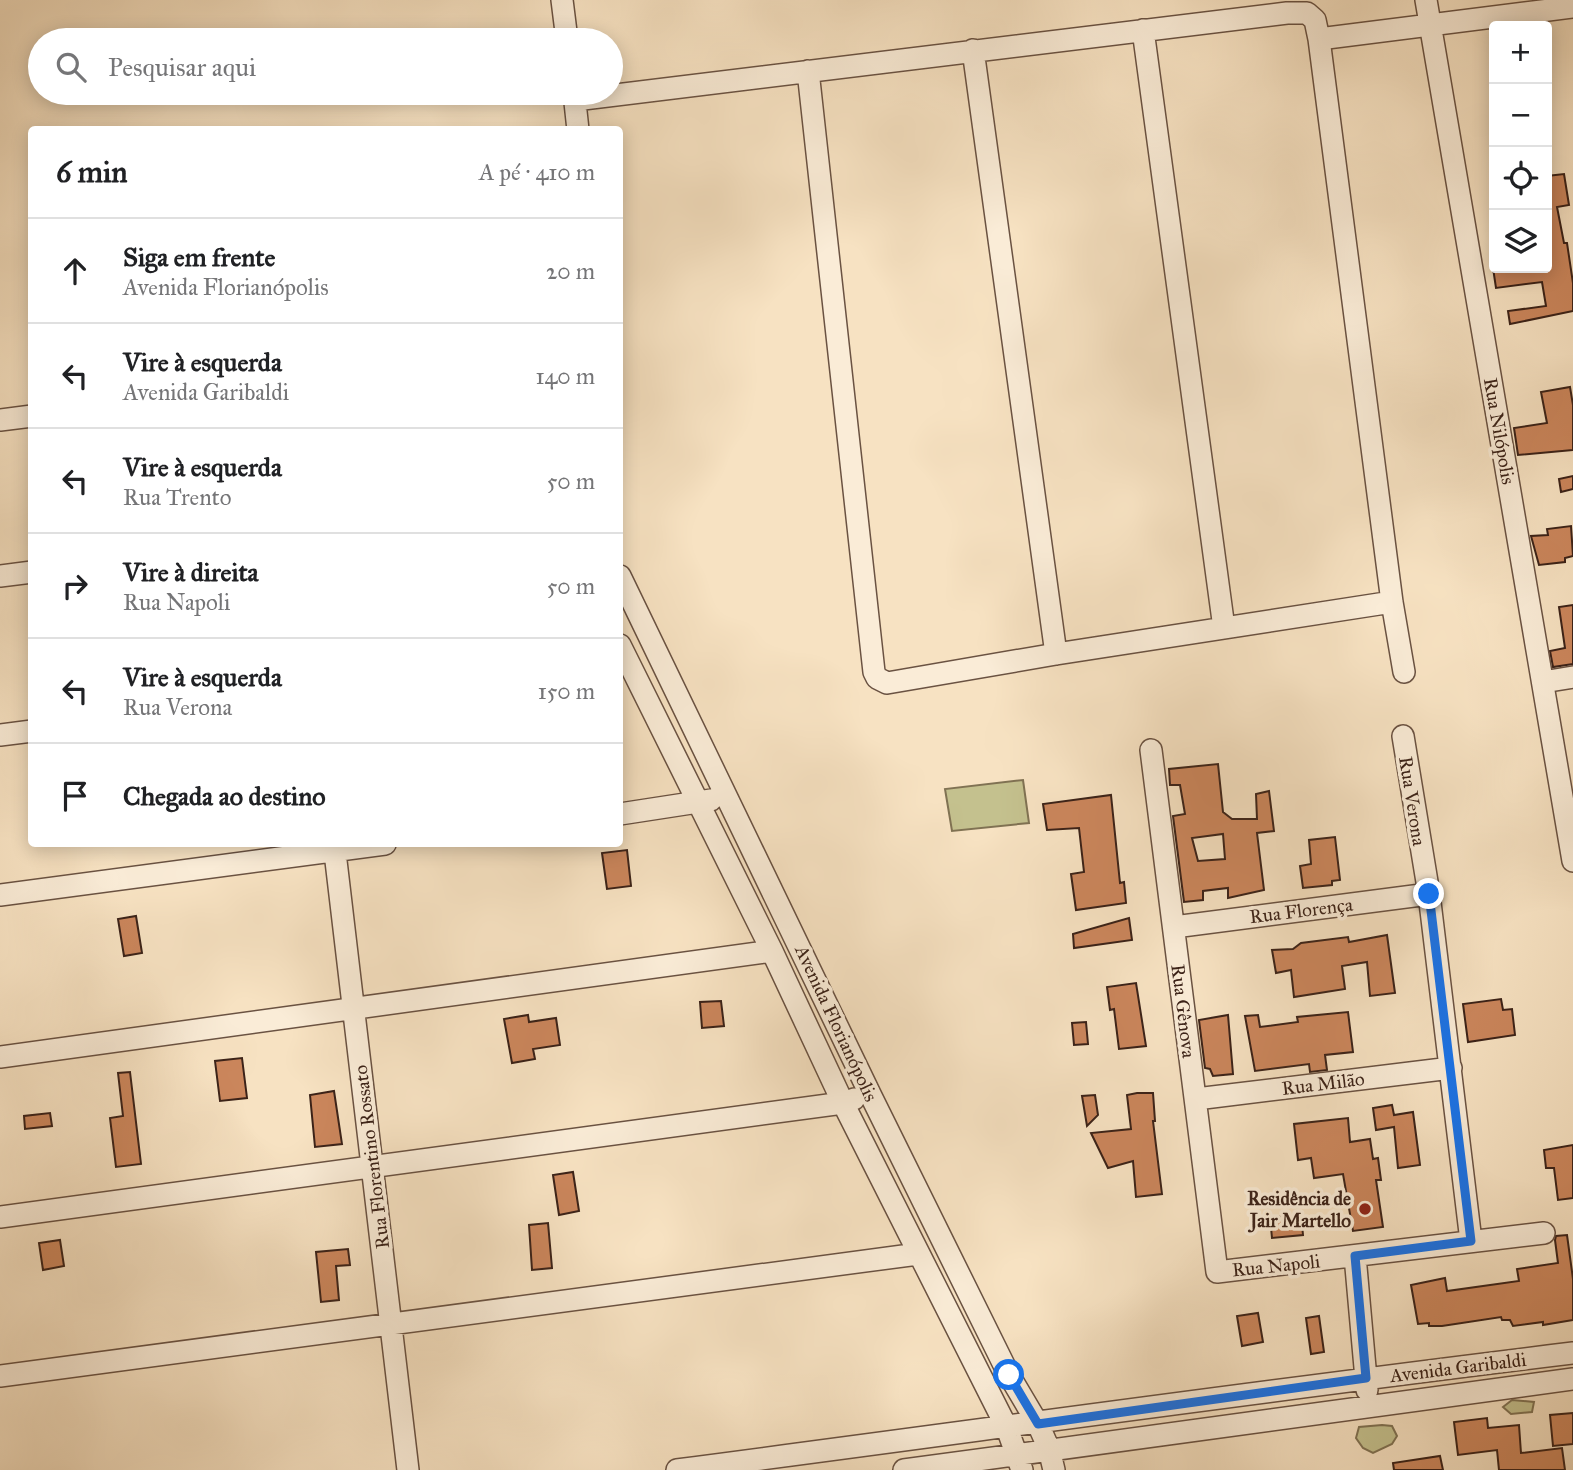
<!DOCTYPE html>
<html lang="pt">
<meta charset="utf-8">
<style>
:root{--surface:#fff;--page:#f6f6f6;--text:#202124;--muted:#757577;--line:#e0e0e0}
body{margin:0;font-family:"IM FELL Great Primer",serif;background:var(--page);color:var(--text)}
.controls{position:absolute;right:21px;top:21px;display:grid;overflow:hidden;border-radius:7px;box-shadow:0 4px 18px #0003}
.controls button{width:63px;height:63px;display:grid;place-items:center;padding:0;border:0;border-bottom:2px solid var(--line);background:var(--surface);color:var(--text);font:35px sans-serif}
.stop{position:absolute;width:21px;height:21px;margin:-16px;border:5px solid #1a73e8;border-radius:50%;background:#fff}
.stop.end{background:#1a73e8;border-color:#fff;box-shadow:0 2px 7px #0008}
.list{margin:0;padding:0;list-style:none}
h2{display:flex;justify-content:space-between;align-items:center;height:91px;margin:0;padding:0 28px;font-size:30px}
h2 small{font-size:23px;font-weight:400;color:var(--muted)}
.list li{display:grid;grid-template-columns:46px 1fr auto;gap:21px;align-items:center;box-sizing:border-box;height:105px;padding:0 28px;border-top:2px solid var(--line)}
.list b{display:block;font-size:26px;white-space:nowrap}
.list p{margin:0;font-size:23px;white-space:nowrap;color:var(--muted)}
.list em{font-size:23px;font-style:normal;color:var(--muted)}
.icon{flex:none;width:38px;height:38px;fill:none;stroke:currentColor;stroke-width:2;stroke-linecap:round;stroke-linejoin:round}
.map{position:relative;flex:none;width:1573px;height:1470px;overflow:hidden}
.search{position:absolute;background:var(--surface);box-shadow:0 4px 18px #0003;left:28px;top:28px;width:595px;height:77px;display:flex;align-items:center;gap:18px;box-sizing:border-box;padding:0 24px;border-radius:38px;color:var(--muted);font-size:26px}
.panel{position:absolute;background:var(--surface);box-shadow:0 4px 18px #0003;left:28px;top:126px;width:595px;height:721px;border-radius:7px}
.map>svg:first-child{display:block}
</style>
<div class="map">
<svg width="1573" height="1470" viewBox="0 0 1573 1470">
<rect width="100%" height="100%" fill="#f7e2c2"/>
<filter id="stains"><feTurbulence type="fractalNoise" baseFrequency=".00286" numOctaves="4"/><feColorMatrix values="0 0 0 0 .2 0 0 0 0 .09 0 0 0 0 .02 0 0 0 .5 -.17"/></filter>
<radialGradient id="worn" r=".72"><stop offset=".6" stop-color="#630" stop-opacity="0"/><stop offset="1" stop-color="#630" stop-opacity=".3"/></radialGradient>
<path fill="#c4c18e" stroke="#807253" stroke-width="2" d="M1023,780L1029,823L952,831L945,789Z
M1512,1400L1534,1402L1532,1412L1511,1414L1503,1407Z
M1382,1425L1392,1426L1397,1436L1392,1444L1373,1453L1363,1448L1356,1438L1359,1427Z"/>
<path fill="#cb865c" stroke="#3b2218" stroke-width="2" fill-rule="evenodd" d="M1564,174L1569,205L1557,207L1564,243H1567L1573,283V311L1510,324L1508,311L1546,306L1542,282L1496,288L1493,268H1547V176Z
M1570,387L1573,405V450L1518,455L1514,428L1547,423L1541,392Z
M1573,476V489L1561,492L1559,479Z
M1571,526L1573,556L1565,558V562L1539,565L1531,536L1548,535L1547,529Z
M1573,605V664L1553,667L1550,651L1565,648L1559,607Z
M1218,764L1223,812L1232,819H1257L1256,794L1269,791L1274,831L1257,833L1264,890L1228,898V888L1203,891V900L1184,902L1173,816L1185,814L1180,785H1170L1169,769ZM1223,834L1225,859L1198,861L1192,838Z
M1111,795L1120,883L1124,882L1126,903L1076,910L1071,874L1084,872L1079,828L1047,830L1043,804Z
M1335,837L1340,880L1332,881V885L1303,888L1300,866L1311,864L1309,840Z
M627,850L631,886L607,889L602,853Z
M136,916L142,953L124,956L118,919Z
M1129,918L1132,940L1074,948L1073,934Z
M1387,935L1395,993L1370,996L1367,962L1342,966L1345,989L1294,997L1291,970L1276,973L1272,950L1293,949L1301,943L1348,937L1349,942Z
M1136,983L1146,1046L1119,1049L1114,1009L1110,1010L1107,987Z
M1501,999L1503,1010L1512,1009L1515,1035L1468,1042L1463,1004Z
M721,1001L724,1026L702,1028L700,1002Z
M1348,1012L1353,1052L1325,1055L1327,1070L1310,1072L1309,1064L1255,1071L1245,1016L1258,1015L1260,1027L1298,1022L1297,1017Z
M528,1015L529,1022L556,1018L560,1045L533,1049L535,1059L512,1063L504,1019Z
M1228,1015L1233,1074L1213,1076L1210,1069L1205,1068L1199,1020Z
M1086,1022L1088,1044L1074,1045L1072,1023Z
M242,1058L247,1098L220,1101L215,1061Z
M130,1072L141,1164L116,1167L110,1118L123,1116L118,1073Z
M334,1091L342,1144L315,1147L310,1095Z
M1137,1093H1153L1155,1121H1153L1162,1194L1136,1197L1133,1161L1108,1168L1091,1133L1131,1129L1127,1095Z
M1095,1095L1098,1115L1087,1126L1082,1096Z
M1392,1105L1394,1115L1413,1112L1420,1165L1398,1168L1394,1127L1376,1130L1373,1108Z
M50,1113L52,1126L25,1129L24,1116Z
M1348,1118L1350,1142L1370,1139L1373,1159L1378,1158L1381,1180H1376L1383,1227L1353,1231L1343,1174L1314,1178L1311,1158L1298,1160L1294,1124Z
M1573,1145V1198L1558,1200L1554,1168H1546L1544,1150Z
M573,1172L579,1211L559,1215L553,1175Z
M1301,1214L1303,1235L1272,1238L1270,1217Z
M548,1223L552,1268L532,1270L529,1225Z
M1567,1235L1573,1279V1320L1543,1325V1322L1513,1326L1510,1320H1502L1501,1317L1442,1326H1429V1323L1418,1324L1411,1285L1445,1278L1447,1291L1519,1281L1517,1269L1558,1263L1555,1240L1556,1236Z
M60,1240L64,1266L43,1270L39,1243Z
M348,1249L350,1265L336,1266L339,1300L321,1302L316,1252Z
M1258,1313L1263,1342L1242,1346L1237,1316Z
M1319,1316L1324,1352L1311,1354L1306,1318Z
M1573,1413V1444L1553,1446L1550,1415Z
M1487,1418L1488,1428L1519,1425L1521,1453L1562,1448L1565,1470H1499L1497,1450L1458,1455L1454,1422Z
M1440,1456L1443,1470H1394L1393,1463Z"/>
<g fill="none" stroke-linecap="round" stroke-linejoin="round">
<defs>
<path id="minor" d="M562,0L567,40
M1426,0L1573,861
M1143,30L1224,628
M1319,39L1573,7
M973,50L1056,654
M808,71L874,672L877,678L887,683L1056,654L1392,602
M574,93L578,130
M575,100L1287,13H1307L1315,20L1319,39L1392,602L1404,672
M0,420L32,416
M0,576L32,572
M620,576L870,1094L1009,1375L1038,1424L1049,1449L1054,1470
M620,645L772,951L843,1103L1007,1428L1022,1470
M1543,682L1573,677
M0,735L32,731
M1403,736L1429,894L1471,1241
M1151,750L1217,1272L1544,1233
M620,814L711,800
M334,844L408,1470
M0,895L385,844
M1174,927L1429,894
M0,1057L772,951
M1196,1099L1451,1068
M0,1217L843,1103L854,1099
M1355,1256L1367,1390
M0,1376L918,1254
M677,1470C976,1431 1274,1389 1573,1353
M904,1470L1573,1379"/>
</defs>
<use href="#minor" stroke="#6a5242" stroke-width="24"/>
<use href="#minor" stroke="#faecd7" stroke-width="21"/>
</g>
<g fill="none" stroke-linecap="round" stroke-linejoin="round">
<path stroke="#1a73e8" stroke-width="9" d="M1009,1375L1038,1424L1366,1378L1355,1256L1471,1241L1429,894"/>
</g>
<circle fill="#8f2418" stroke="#faecd7" stroke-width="2.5" cx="1365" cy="1209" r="7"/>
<g text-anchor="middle" stroke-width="7" stroke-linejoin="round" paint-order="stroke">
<g font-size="19" fill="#3b2218" stroke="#faecd7">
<text transform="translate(1500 431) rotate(80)" y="7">Rua Nilópolis</text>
<text transform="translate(1413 801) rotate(81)" y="7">Rua Verona</text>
<text transform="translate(1301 910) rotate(-7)" y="7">Rua Florença</text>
<text transform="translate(1184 1011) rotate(83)" y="7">Rua Gênova</text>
<text transform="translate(837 1023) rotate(65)" y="7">Avenida Florianópolis</text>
<text transform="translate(1323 1083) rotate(-7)" y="7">Rua Milão</text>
<text transform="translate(371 1157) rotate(-97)" y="7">Rua Florentino Rossato</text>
<text transform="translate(1276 1265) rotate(-6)" y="7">Rua Napoli</text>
<text transform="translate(1458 1367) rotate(-7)" y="7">Avenida Garibaldi</text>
</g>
<g font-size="19" font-weight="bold" fill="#3b2218" stroke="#faecd7" text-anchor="end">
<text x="1351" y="1205">Residência de<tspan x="1351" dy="22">Jair Martello</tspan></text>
</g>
</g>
<rect width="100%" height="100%" filter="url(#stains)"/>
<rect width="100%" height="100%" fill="url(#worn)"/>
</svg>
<div class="controls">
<button>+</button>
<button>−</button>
<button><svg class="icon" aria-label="locate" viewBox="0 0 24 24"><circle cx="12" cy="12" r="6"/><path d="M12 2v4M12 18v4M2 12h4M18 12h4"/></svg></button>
<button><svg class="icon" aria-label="layers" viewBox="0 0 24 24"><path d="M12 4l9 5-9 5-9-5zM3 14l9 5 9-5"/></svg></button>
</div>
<div class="stop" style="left:1009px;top:1375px"></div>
<div class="stop end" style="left:1429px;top:894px"></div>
<div class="search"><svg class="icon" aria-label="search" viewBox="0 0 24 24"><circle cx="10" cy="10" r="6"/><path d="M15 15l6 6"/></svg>Pesquisar aqui</div>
<section class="panel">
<h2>6 min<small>A pé · 410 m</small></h2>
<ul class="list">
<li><svg class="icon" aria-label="ahead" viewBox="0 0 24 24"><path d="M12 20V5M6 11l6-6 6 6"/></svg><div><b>Siga em frente</b><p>Avenida Florianópolis</p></div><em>20 m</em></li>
<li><svg class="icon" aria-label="left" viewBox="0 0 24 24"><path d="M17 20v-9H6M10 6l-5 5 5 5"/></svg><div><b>Vire à esquerda</b><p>Avenida Garibaldi</p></div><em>140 m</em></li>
<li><svg class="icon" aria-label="left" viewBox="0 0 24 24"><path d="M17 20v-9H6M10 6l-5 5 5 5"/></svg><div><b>Vire à esquerda</b><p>Rua Trento</p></div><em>50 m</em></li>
<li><svg class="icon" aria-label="right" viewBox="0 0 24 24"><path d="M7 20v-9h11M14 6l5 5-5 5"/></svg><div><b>Vire à direita</b><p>Rua Napoli</p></div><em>50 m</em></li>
<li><svg class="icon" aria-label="left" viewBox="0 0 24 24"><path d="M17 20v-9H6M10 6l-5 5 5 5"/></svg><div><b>Vire à esquerda</b><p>Rua Verona</p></div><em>150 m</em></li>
<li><svg class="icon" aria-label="arrive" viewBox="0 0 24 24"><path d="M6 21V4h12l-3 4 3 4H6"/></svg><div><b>Chegada ao destino</b></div></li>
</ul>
</section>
</div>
